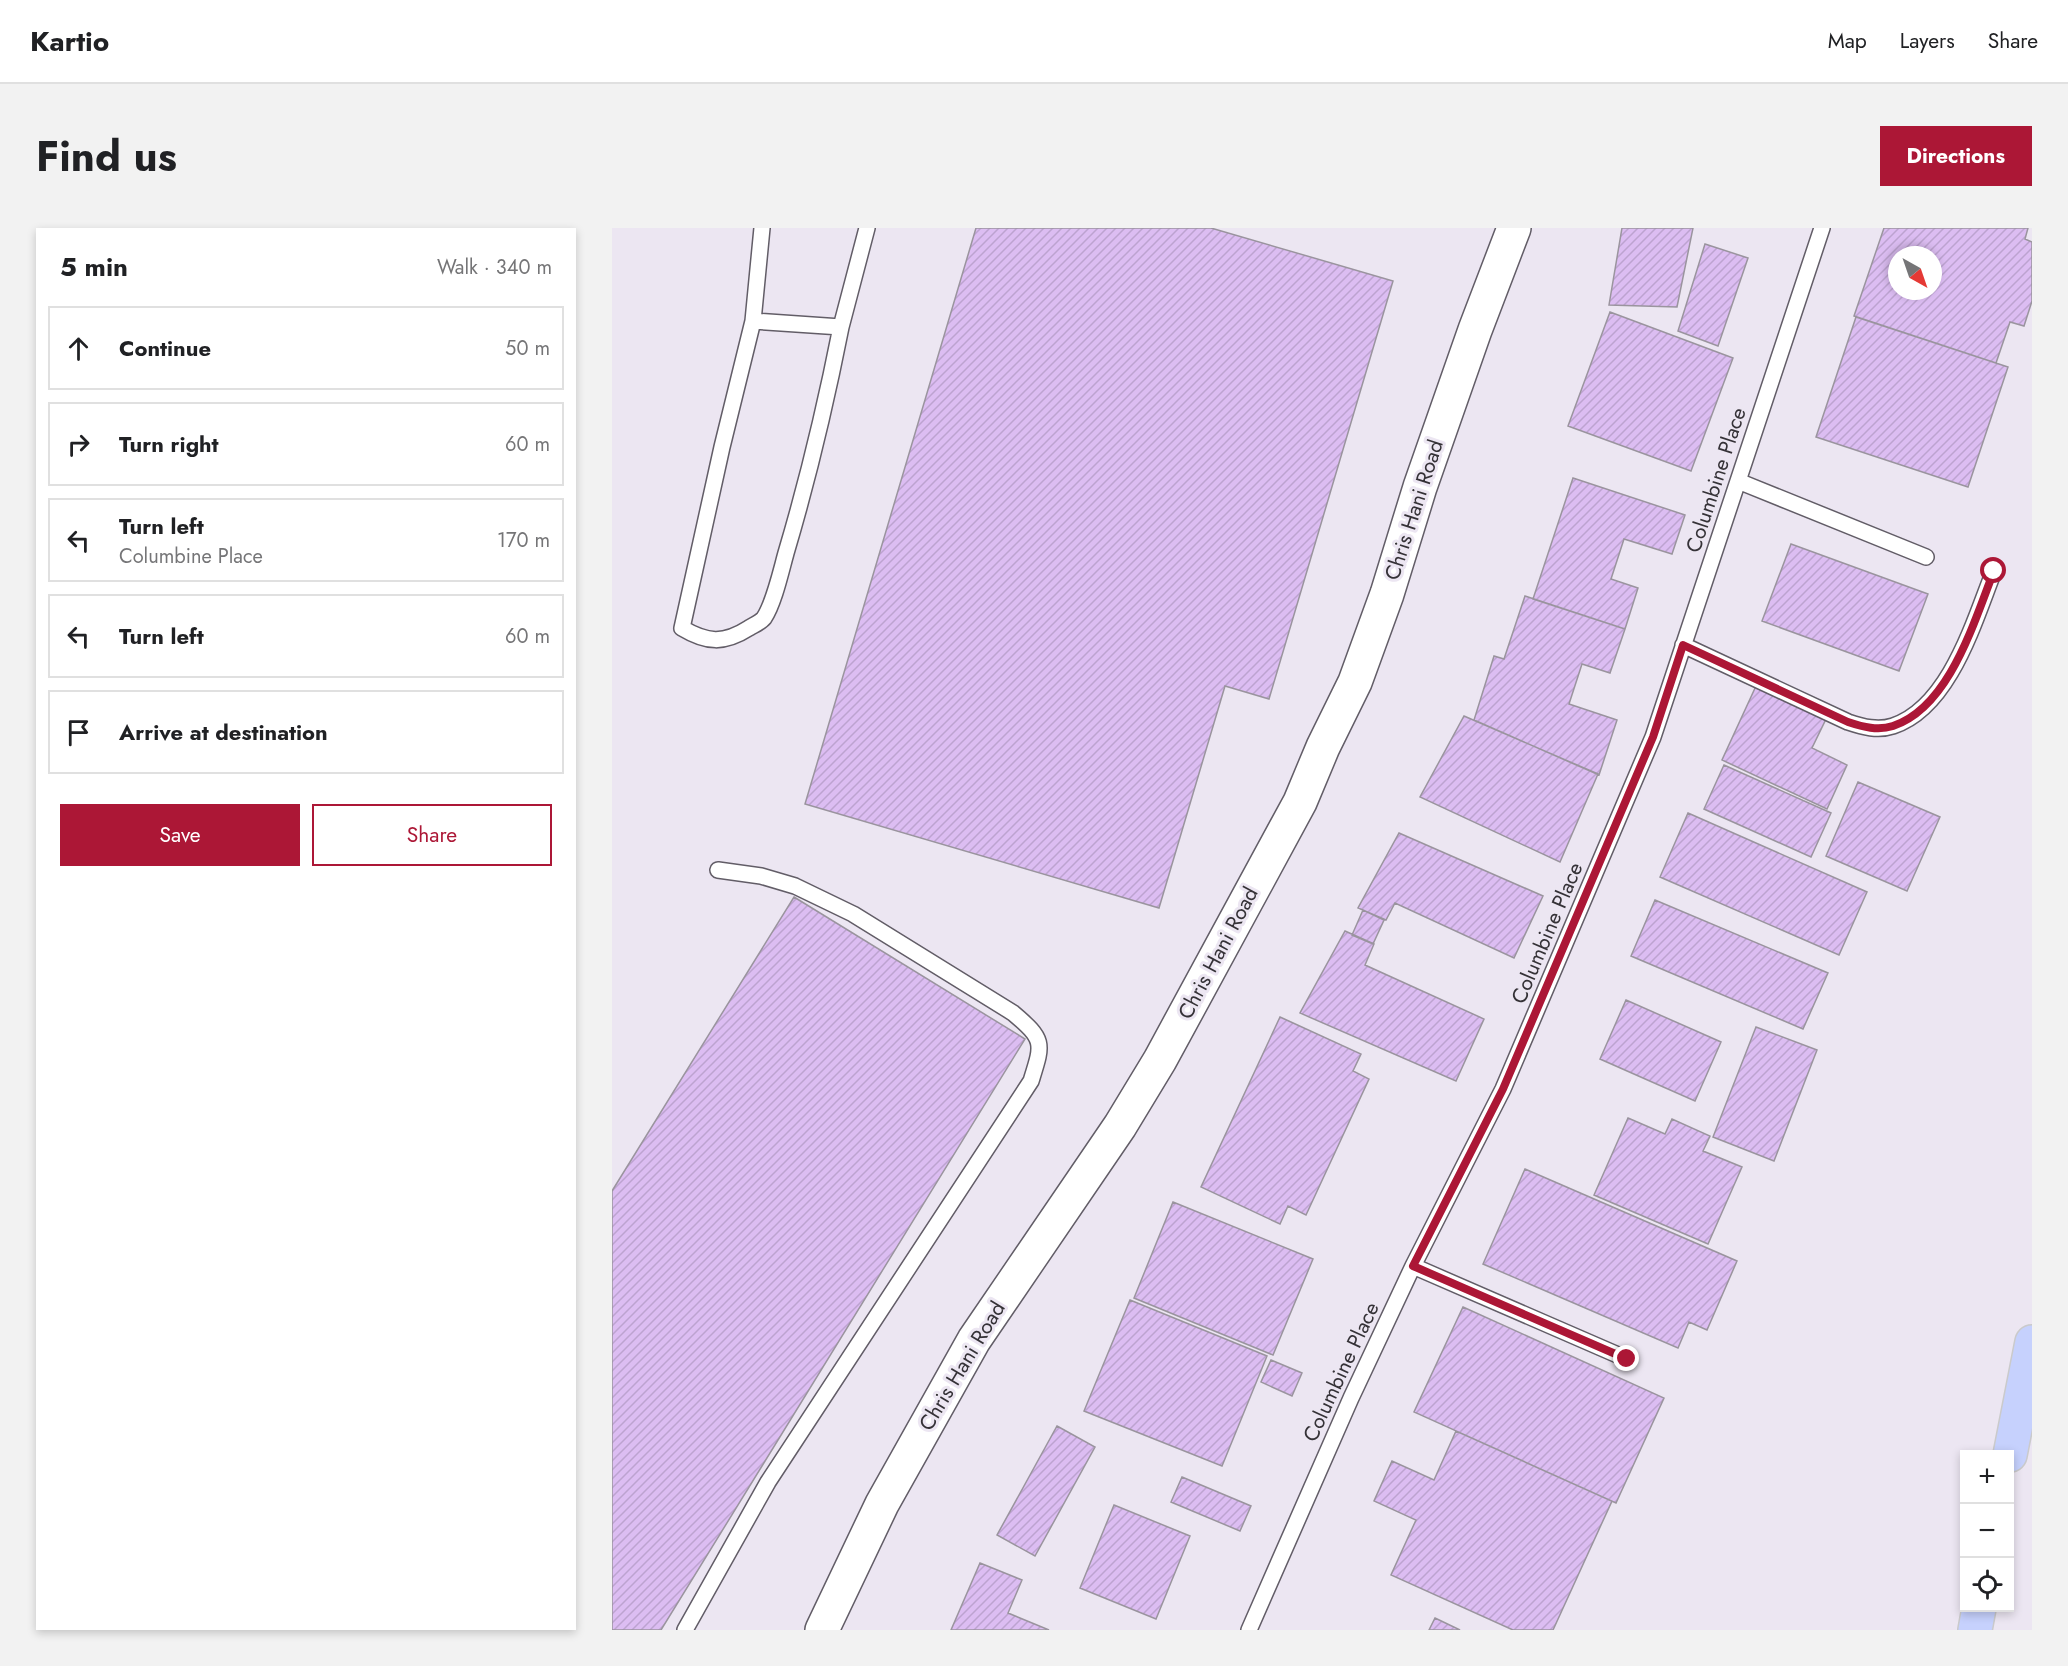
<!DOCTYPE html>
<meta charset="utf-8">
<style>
:root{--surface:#fff;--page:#f2f2f2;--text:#202124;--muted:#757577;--line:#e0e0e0;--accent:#ac1736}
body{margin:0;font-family:Jost,sans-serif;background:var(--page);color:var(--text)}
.controls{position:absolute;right:18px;bottom:18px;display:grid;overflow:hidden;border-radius:0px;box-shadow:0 3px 9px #0003}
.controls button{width:54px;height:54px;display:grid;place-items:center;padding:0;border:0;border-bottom:2px solid var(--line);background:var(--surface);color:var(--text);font:30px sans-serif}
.compass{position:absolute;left:1276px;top:18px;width:54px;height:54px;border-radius:50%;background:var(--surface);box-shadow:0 3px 9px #0003;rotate:140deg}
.stop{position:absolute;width:18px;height:18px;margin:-14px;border:4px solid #ac1736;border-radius:50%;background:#fff}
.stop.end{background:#ac1736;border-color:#fff;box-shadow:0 2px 6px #0008}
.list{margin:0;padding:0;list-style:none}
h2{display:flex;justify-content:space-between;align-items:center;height:78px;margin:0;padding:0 24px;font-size:26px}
h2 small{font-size:20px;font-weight:400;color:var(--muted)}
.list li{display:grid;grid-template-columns:39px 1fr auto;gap:18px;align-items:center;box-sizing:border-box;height:84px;margin:0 12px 12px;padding:0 12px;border:2px solid var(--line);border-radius:0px}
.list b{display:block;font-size:22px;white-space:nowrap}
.list p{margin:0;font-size:20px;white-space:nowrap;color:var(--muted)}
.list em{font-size:20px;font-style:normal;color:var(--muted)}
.actions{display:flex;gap:12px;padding:18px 24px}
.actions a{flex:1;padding:14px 0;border:2px solid var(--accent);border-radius:0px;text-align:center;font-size:21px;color:var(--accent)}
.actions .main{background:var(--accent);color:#fff}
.icon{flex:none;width:33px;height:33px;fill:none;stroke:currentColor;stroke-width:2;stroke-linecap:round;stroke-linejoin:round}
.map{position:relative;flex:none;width:1420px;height:1402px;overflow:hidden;border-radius:0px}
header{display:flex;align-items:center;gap:36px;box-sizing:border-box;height:84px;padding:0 30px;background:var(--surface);border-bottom:2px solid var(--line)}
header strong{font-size:28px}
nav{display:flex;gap:33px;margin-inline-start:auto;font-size:21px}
.intro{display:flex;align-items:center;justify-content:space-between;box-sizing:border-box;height:144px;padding:0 36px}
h1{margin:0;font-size:42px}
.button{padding:15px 27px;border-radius:0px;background:var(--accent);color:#fff;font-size:21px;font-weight:700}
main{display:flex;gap:36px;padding:0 36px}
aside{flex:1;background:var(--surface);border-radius:0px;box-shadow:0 3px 9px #0003}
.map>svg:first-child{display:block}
</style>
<header>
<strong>Kartio</strong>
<nav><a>Map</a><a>Layers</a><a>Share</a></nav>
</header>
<div class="intro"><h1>Find us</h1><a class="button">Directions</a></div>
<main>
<aside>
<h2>5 min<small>Walk · 340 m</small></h2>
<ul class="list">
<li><svg class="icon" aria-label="ahead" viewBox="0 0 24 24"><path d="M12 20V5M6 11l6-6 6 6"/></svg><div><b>Continue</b></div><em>50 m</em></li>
<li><svg class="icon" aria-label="right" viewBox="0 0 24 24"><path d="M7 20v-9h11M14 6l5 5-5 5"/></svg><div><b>Turn right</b></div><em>60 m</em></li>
<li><svg class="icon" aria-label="left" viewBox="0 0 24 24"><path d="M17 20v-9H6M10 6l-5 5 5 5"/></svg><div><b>Turn left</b><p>Columbine Place</p></div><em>170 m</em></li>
<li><svg class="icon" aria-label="left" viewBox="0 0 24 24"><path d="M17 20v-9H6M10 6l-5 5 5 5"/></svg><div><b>Turn left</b></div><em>60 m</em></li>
<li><svg class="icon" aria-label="arrive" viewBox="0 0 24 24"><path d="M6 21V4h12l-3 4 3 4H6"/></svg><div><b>Arrive at destination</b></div></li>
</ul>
<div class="actions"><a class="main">Save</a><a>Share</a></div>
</aside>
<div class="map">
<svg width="1420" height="1402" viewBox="0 0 1420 1402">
<defs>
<pattern id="building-hatch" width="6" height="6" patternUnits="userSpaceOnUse" patternTransform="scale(1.5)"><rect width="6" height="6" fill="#dcbdf2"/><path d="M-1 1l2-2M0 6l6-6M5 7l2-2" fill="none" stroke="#bda3d0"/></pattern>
</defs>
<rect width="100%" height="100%" fill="#ece6f2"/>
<path fill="url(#building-hatch)" stroke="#9a949e" stroke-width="1.5" fill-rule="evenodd" d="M364,0H599L781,53L657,471L613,458L547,680L193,576Z
M1010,0H1081L1065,79L997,77Z
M1272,0H1416L1413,11L1420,14V73L1412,98L1398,94L1384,135L1242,88ZM1285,27H1321V63H1285Z
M1093,16L1136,30L1106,118L1066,103Z
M998,84L1121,130L1079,243L956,198Z
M1244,89L1396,139L1356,259L1204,209Z
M961,250L1073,287L1060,326L1012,311L999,351L1026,360L1013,401L921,371Z
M1179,316L1316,366L1287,443L1150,393Z
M913,368L1013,401L998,445L970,436L957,476L1005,492L987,547L862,492L882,428L892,431Z
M1144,458L1214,491L1200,520L1235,537L1215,581L1110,532Z
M852,488L986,546L948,634L808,569Z
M1112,537L1219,585L1199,629L1092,581Z
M1246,554L1328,589L1295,663L1214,628Z
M1076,585L1255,664L1227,727L1048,649Z
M787,605L931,668L902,730L783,675L774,692L746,680Z
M182,669L413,811L49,1402H0V963Z
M1043,672L1216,745L1191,801L1019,728Z
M751,682L772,692L761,716L740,707Z
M733,703L762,716L753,737L872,791L844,853L688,785Z
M1014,772L1109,814L1083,873L988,831Z
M668,789L749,826L741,843L757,851L694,987L676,978L668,996L589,959Z
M1144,799L1205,822L1162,933L1101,909Z
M1016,890L1053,906L1060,891L1098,908L1091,923L1130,939L1096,1016L982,967Z
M913,941L1125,1033L1095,1102L1077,1094L1066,1120L871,1036Z
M561,974L701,1031L661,1127L522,1070Z
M518,1072L655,1128L610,1238L472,1183Z
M851,1079L1052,1170L1004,1275L802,1184Z
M659,1132L690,1145L680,1168L649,1154Z
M445,1198L483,1219L423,1328L385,1307Z
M844,1203L1000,1273L941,1402H901L779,1347L804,1292L762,1273L780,1233L822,1252Z
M570,1249L639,1278L628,1303L559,1274Z
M502,1277L578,1308L544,1391L468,1360Z
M368,1335L410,1352L396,1385L437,1402H339Z
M823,1390L848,1402H817Z"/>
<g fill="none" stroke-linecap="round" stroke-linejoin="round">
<defs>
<path id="service" d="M150,0L141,93L110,219L70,400C95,415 112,416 137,400C142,397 149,394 152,390C162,375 169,343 174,325C196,251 214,175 229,99
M141,93L229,99L255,0
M1126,253L1314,329
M1071,417L1236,494C1251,499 1266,503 1281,498C1338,479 1362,393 1382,343
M801,1038L1015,1131
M73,1402L156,1254L419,853C431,815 433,812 401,785L241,686L183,658L149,648L106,642
M637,1402L739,1170L801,1038L891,861L1041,509L1210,0"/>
<path id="tertiary" d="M210,1402L270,1276L362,1112L508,898L548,832L688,574L711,519L743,454L775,366L808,259L863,102L902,0"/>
<path id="motorway" d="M1398,1227L1420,1114
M1363,1402L1367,1380"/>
</defs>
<use href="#service" stroke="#625d67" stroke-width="18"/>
<use href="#tertiary" stroke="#625d67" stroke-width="36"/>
<use href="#motorway" stroke="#cacacb" stroke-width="36"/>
<use href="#service" stroke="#fff" stroke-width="15"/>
<use href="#tertiary" stroke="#fff" stroke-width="33"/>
<use href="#motorway" stroke="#c6d1fd" stroke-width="33"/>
</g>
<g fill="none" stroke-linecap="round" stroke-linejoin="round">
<path stroke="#ac1736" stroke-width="8" d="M1015,1131L801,1038L891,861L1041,509L1071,417L1236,494C1251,499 1266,503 1281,498C1338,479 1362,393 1382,343"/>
</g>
<g text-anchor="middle" stroke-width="6" stroke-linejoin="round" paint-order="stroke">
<g font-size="21" fill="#353237" stroke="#ece6f2">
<text transform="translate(1104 252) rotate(-72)" y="7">Columbine Place</text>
<text transform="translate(802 282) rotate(-72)" y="7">Chris Hani Road</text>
<text transform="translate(935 705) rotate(-67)" y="7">Columbine Place</text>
<text transform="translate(606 725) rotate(-62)" y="7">Chris Hani Road</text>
<text transform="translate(350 1138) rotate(-59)" y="7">Chris Hani Road</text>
<text transform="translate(729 1144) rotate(-65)" y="7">Columbine Place</text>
</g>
</g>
</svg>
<div class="controls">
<button>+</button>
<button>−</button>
<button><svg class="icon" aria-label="locate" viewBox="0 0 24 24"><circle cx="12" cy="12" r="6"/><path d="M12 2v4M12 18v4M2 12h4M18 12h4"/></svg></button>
</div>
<svg class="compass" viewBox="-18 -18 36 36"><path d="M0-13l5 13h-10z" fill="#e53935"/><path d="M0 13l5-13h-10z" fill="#757577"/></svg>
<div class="stop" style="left:1382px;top:343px"></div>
<div class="stop end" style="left:1015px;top:1131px"></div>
</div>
</main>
